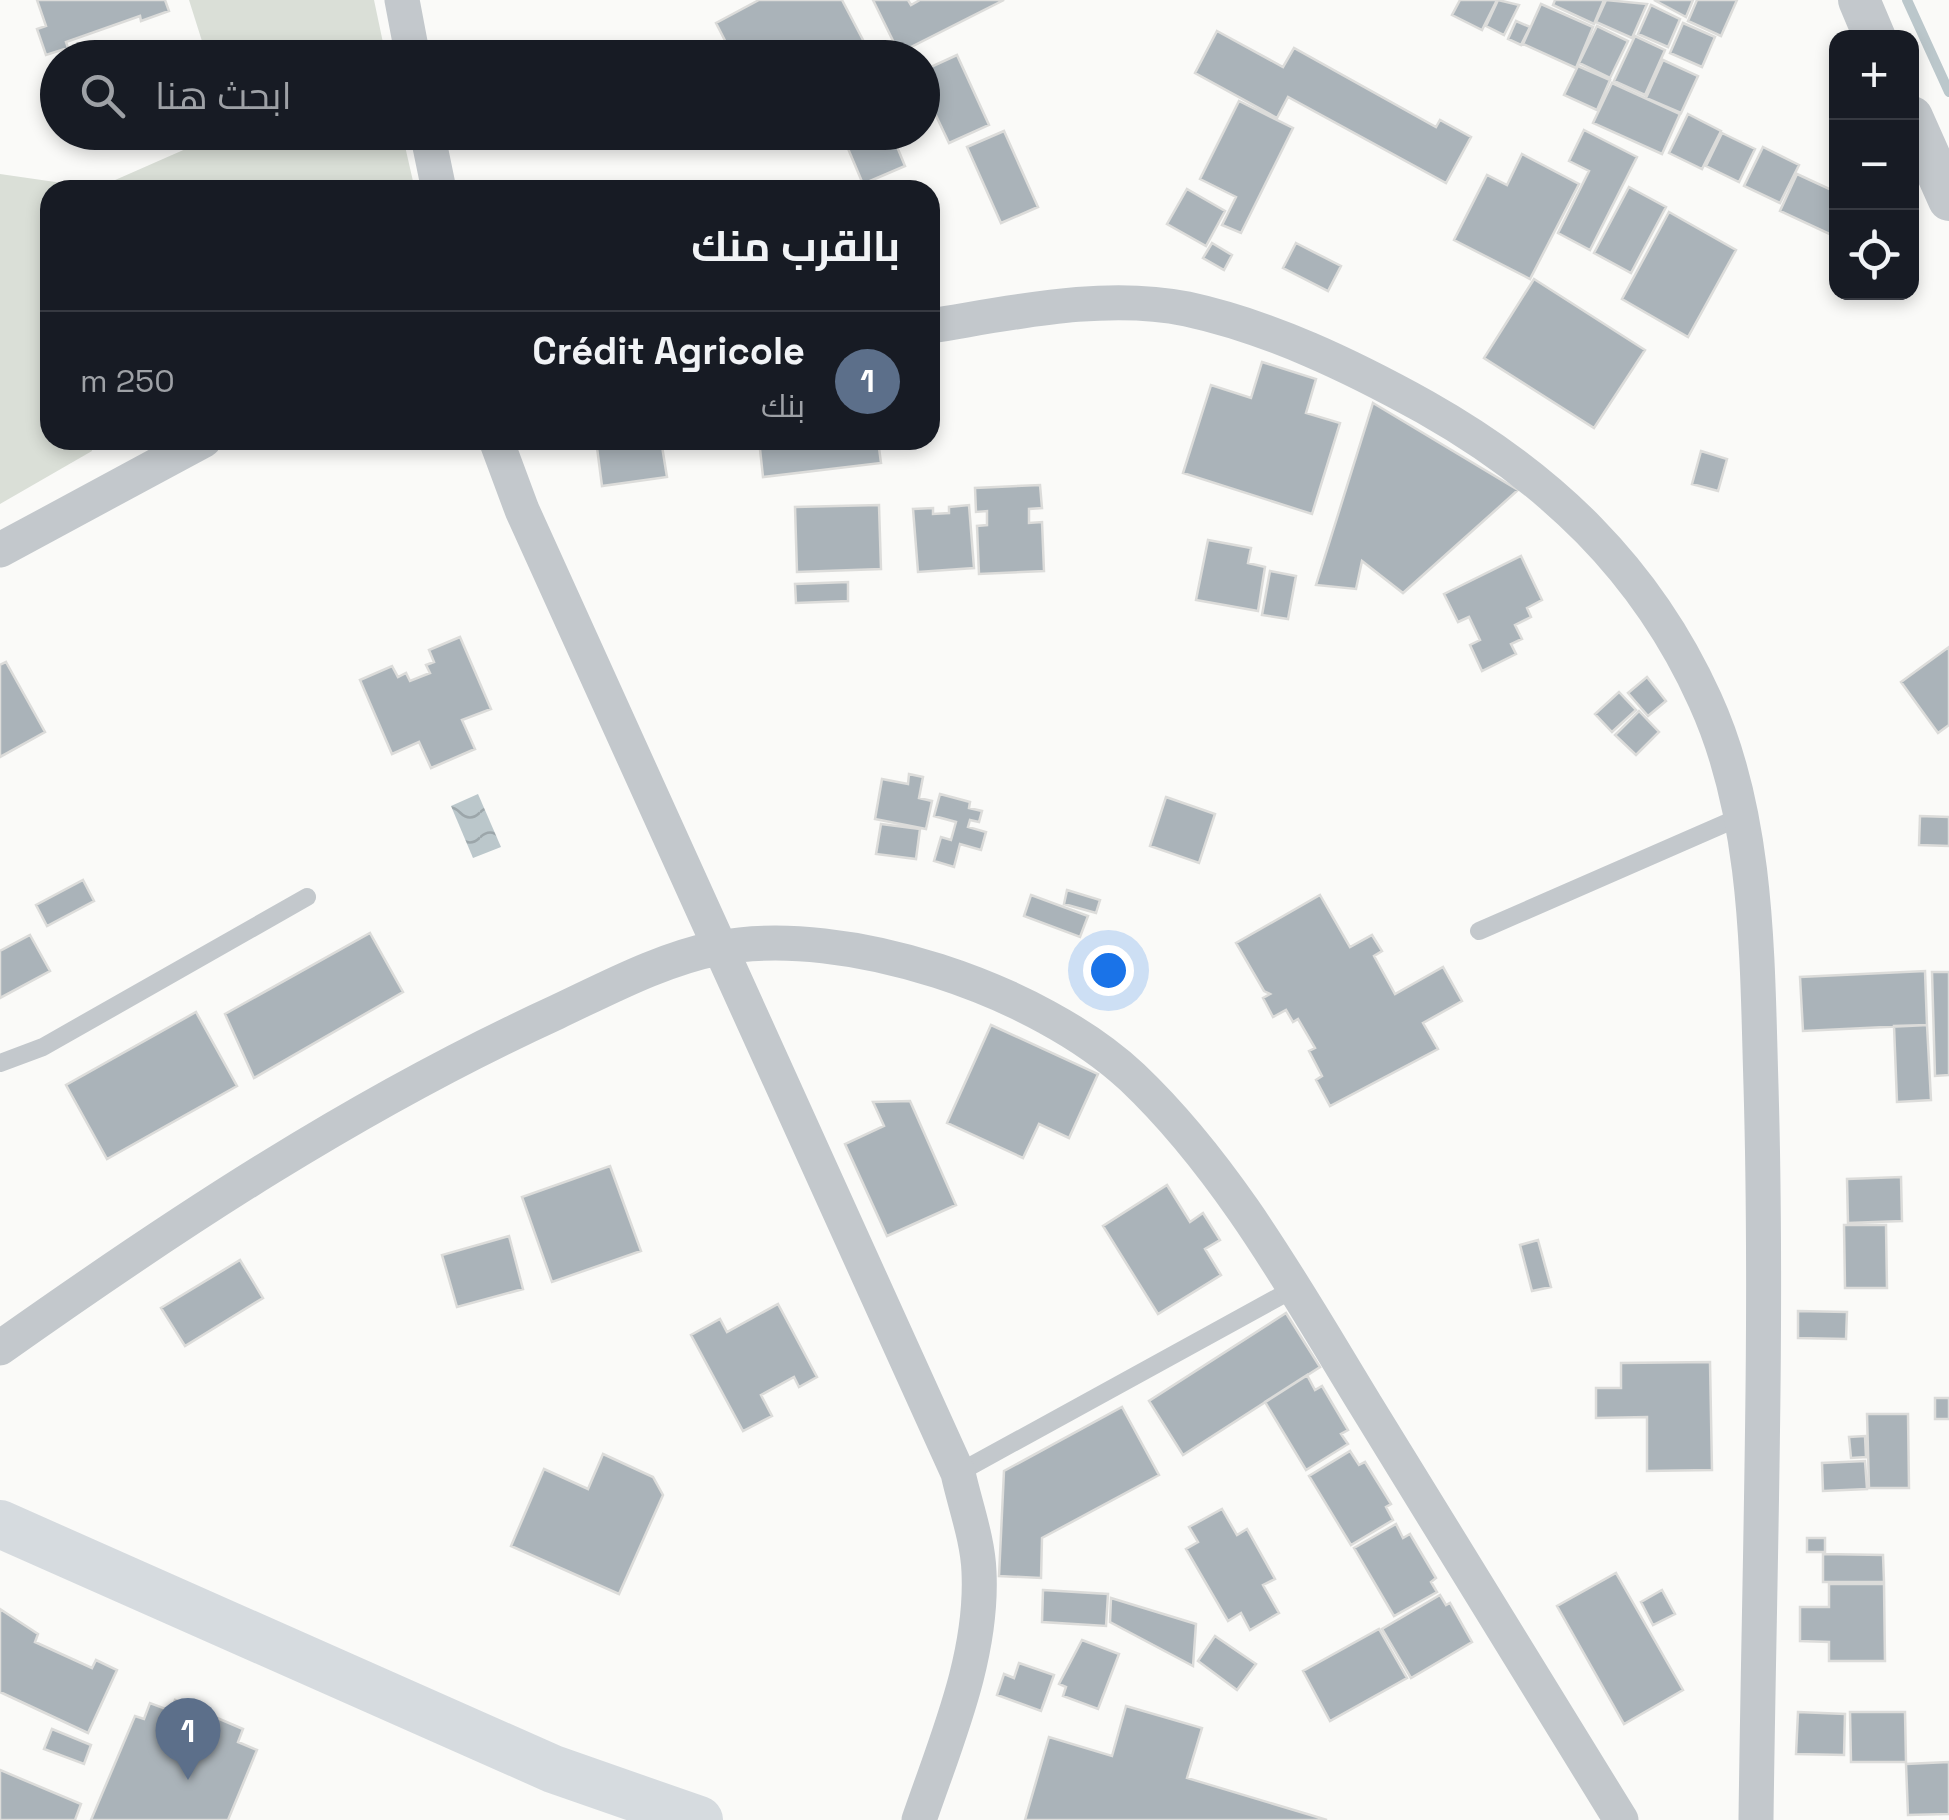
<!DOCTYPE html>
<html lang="ar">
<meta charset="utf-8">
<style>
:root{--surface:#171b24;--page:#242831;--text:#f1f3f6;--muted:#9ea1a6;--line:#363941;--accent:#8c9099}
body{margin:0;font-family:"Space Grotesk",Cairo,sans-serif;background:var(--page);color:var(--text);direction:rtl}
.controls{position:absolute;right:30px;top:30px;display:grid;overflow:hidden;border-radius:20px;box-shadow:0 5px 15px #0003}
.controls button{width:90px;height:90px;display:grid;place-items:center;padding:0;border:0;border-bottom:2px solid var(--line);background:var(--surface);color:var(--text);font:50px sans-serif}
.you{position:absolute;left:1108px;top:970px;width:35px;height:35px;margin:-25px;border:8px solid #fff;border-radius:50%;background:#1a73e8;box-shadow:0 0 0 15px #1a73e833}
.badge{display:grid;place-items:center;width:65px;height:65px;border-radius:50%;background:var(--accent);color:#fff;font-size:32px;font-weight:700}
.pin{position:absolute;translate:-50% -82px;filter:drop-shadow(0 2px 5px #0008)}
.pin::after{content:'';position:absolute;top:52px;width:35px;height:30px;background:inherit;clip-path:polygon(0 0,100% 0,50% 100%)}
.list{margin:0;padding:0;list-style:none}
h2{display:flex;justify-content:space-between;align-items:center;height:130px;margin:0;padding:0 40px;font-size:42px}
h2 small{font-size:32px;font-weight:400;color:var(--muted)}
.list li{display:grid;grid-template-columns:65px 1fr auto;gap:30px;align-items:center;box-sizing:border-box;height:140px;padding:0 40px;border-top:2px solid var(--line)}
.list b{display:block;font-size:38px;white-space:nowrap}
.list p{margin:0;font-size:32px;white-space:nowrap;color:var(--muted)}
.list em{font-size:32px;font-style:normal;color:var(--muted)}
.icon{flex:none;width:55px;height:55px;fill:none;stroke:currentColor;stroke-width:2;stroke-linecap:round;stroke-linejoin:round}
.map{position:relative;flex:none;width:1949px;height:1820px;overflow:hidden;direction:ltr}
.search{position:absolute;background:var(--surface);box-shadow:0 5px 15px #0003;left:40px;top:40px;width:900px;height:110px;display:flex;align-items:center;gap:25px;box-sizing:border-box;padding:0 35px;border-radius:55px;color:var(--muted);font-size:38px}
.panel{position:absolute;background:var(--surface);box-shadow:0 5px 15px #0003;left:40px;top:180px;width:900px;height:270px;border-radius:30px;direction:rtl}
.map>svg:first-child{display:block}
</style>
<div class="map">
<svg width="1949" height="1820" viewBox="0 0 1949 1820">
<defs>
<pattern id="water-waves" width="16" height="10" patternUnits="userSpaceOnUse" patternTransform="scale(2.5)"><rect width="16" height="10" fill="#bbc7cb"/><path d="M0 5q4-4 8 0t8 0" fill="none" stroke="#9ca6aa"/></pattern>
</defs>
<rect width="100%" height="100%" fill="#fafaf8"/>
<path fill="#dadfd7" d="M189,0H374L386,57H207Z
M222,133H402L415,190H50V440H90L92,451L0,504V174L97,188Z"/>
<path fill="url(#water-waves)" d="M478,794L501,847L473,858L451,806Z"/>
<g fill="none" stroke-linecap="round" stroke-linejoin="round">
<path stroke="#bbc7cb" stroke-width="10" d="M1907,0L1949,92"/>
</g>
<path fill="#aab3b9" stroke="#dcdcda" stroke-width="2.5" d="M37,0H165L169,11L141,21L140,16L66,42L68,48L46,55L37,29L46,26Z
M759,0H842L863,40L831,58H734L716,23Z
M873,0H908L911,5L920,0H1004L899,53Z
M1460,0H1497L1482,30L1452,15Z
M1498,0L1519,5L1504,35L1486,26Z
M1555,0H1604L1594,24L1553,5Z
M1606,0L1647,4L1632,38L1596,22Z
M1654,0H1693L1686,17Z
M1697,0H1737L1721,36L1688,21Z
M1541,4L1593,27L1576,68L1523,44Z
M1651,5L1680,19L1668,47L1638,34Z
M1516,21L1530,27L1521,45L1508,39Z
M1683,23L1715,37L1702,67L1670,53Z
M1597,26L1628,41L1610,78L1579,63Z
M1217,31L1283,67L1294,48L1436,127L1440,120L1471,137L1446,183L1288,97L1277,118L1195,73Z
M1635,36L1665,50L1645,95L1614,81Z
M957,55L989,125L949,143L922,86V71Z
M1663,60L1698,76L1681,113L1646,98Z
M1578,66L1610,80L1597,110L1564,95Z
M1612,83L1680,114L1662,154L1593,123Z
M1239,101L1293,128L1241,233L1222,225L1236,197L1200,179Z
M1688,114L1721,131L1702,169L1669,153Z
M1584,130L1637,157L1590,250L1558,233L1589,171L1569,161Z
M1004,131L1038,207L1001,223L967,147Z
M841,132H891L905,166L863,184Z
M1722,133L1755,149L1739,182L1706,166Z
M1763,147L1799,165L1780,203L1744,186Z
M1522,154L1579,184L1530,279L1454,240L1487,175L1507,185Z
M1797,174L1836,192V237L1780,211Z
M1629,187L1666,207L1631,273L1594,253Z
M1187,189L1225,211L1206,246L1167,224Z
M1669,212L1736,250L1688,337L1622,299Z
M1212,243L1232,255L1224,270L1203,258Z
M1296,243L1341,266L1328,291L1283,268Z
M1534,279L1645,350L1594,428L1484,358Z
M1262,362L1316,379L1306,413L1340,423L1312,514L1183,473L1211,385L1251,398Z
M1373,403L1518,490L1403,593L1362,561L1356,589L1316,585Z
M596,440H661L667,477L602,486Z
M759,440H878L881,463L763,477Z
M1701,451L1727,459L1718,491L1692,484Z
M1040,485L1042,508L1029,509V523L1042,522L1044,571L979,574L977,526L987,525V511L976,512L975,488Z
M879,505L881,569L797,572L795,507Z
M969,505L974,568L918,572L913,509L933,508V514L949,513V507Z
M1208,540L1251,548L1248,563L1265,567L1258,611L1196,600Z
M1521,556L1542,600L1527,608L1531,617L1515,625L1522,639L1511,644L1516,654L1482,671L1470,645L1480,640L1469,617L1458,622L1444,594Z
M1270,571L1296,576L1288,619L1262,615Z
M848,582V601L796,603L795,584Z
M460,637L491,709L462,720L475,749L431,768L419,742L392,754L360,680L392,666L398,677L406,673L410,681L430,673L426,665L434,662L429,650Z
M1949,647V725L1938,733L1901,682Z
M6,662L45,732L0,757V665Z
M1647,677L1666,701L1648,716L1628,693Z
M1619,692L1636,710L1612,732L1595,714Z
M1639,711L1659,732L1636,755L1615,735Z
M909,774L923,777L919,798L932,801L926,829L875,819L882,779L908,784Z
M940,794L970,802L969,808L982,811L979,822L970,820L968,827L986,832L981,850L960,844L954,867L934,861L941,837L951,840L956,822L934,816Z
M1166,797L1215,814L1199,863L1150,846Z
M1920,816L1949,817V846L1919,845Z
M881,824L920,829L916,859L876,854Z
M83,880L94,901L47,926L36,905Z
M1067,890L1100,900L1096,913L1064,904Z
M1031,895L1088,916L1080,937L1024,916Z
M1320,895L1350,947L1372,935L1382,951L1374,956L1395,994L1443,967L1462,1001L1423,1023L1438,1049L1330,1106L1316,1080L1322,1076L1309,1051L1315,1048L1298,1019L1293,1022L1286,1010L1273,1017L1263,998L1270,994L1264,991L1236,943Z
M370,933L403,992L254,1078L225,1014Z
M30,935L50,971L0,998V951Z
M1925,971L1927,1025L1803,1031L1800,977Z
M1932,972H1949V1075L1935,1076Z
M196,1012L237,1086L107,1159L66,1085Z
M991,1025L1098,1074L1069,1138L1039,1124L1023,1158L947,1123Z
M1927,1025L1931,1100L1897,1102L1894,1026Z
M910,1101L956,1205L887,1236L845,1144L884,1126L873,1102Z
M610,1166L641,1251L552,1282L522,1197Z
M1901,1177L1902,1221L1848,1223L1847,1179Z
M1167,1185L1190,1222L1203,1213L1220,1240L1205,1249L1221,1275L1158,1314L1103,1226Z
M1844,1225H1886L1887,1288H1845Z
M509,1236L523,1289L457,1307L442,1255Z
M1538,1240L1551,1287L1532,1291L1520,1245Z
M240,1260L263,1298L185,1346L161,1308Z
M778,1304L817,1377L799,1387L794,1377L761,1395L772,1416L743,1431L691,1335L720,1319L727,1332Z
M1798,1311L1847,1312L1846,1339L1798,1338Z
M1286,1313L1320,1367L1183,1455L1149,1401Z
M1710,1362L1712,1470L1647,1471V1417L1596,1418V1388H1621V1363Z
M1307,1375L1315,1390L1322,1386L1348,1430L1341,1434L1348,1444L1306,1470L1265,1402Z
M1935,1398H1949V1419H1935Z
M1122,1407L1159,1475L1042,1538L1041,1578L999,1576L1004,1471Z
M1867,1414H1908L1909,1488H1869Z
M1865,1436L1866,1457L1851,1458L1849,1437Z
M1350,1451L1359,1465L1365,1462L1391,1504L1386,1507L1393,1520L1351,1545L1309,1476Z
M603,1454L653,1477L663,1495L619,1594L511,1546L544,1469L588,1489Z
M1865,1461L1867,1489L1823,1491L1822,1463Z
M1222,1509L1237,1535L1247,1529L1275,1579L1263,1585L1279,1613L1250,1630L1241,1613L1228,1621L1186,1549L1198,1542L1189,1527Z
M1396,1524L1403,1538L1410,1534L1436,1578L1431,1582L1437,1592L1394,1616L1354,1548Z
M1807,1538H1825V1552H1807Z
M1823,1554L1883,1555L1884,1582H1823Z
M1616,1573L1683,1690L1624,1724L1557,1606Z
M1829,1584H1884L1885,1661H1829V1642L1800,1641V1607H1829Z
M1043,1590L1108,1594L1106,1626L1042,1622Z
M1662,1590L1675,1614L1653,1625L1641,1602Z
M1440,1595L1446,1605L1450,1603L1472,1642L1411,1678L1382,1629Z
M1111,1598L1196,1624L1193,1666L1110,1622Z
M0,1609L38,1634L35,1642L92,1668L96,1660L117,1670L88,1733L0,1692Z
M1379,1629L1407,1678L1330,1721L1303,1671Z
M1215,1636L1256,1664L1237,1690L1198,1661Z
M1082,1640L1119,1654L1098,1709L1063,1696L1066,1687L1059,1684Z
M1019,1663L1054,1675L1041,1711L997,1695L1004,1674L1014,1678Z
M175,1700L243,1729L238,1742L257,1750L228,1820H91L135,1716L144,1719L150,1703L171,1711Z
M1126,1706L1202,1728L1187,1778L1327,1820H1025L1049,1737L1112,1756Z
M1798,1712L1845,1714L1844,1755L1796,1754Z
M1850,1712H1905L1906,1762H1851Z
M52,1729L91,1745L84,1764L44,1749Z
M1949,1762V1814L1908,1815L1906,1764Z
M0,1770L81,1804L75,1820H0Z"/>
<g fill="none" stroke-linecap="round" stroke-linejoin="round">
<path stroke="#c3c8cc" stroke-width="18" d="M1479,931L1740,817
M0,1063L43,1047L307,897
M958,1473L1295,1288"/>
<path stroke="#c3c8cc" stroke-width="35" d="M402,0L413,58
M427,132L439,190
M930,326C1012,313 1104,292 1187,309C1270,327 1351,366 1425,407C1549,477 1646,569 1705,700C1759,818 1757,959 1761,1086C1768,1331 1759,1576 1756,1820
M496,440L522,510L958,1473C965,1505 978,1540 979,1572C983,1657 946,1741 919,1820
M0,550L204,440
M0,1348C178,1222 358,1103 557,1012C608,988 662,959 718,948C846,924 1039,990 1132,1077C1228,1168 1296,1291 1365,1404C1449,1543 1535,1681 1621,1820"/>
<path stroke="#c3c8cc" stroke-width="42" d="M1859,0L1875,38
M1912,117L1949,200"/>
<path stroke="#d6dbdf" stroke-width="48" d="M0,1524L553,1769L699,1820"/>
</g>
</svg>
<div class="controls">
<button>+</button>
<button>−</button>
<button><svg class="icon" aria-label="locate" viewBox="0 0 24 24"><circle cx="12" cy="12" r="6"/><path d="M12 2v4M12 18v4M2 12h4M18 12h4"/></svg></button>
</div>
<div class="you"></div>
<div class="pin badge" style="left:188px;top:1780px;background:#5c6f8a">1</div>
<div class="search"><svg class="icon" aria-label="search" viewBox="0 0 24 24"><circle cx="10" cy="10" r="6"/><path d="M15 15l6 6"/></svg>ابحث هنا</div>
<section class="panel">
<h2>بالقرب منك<small></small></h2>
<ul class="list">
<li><span class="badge" style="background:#5c6f8a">1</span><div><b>Crédit Agricole</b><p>بنك</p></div><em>250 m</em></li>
</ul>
</section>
</div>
